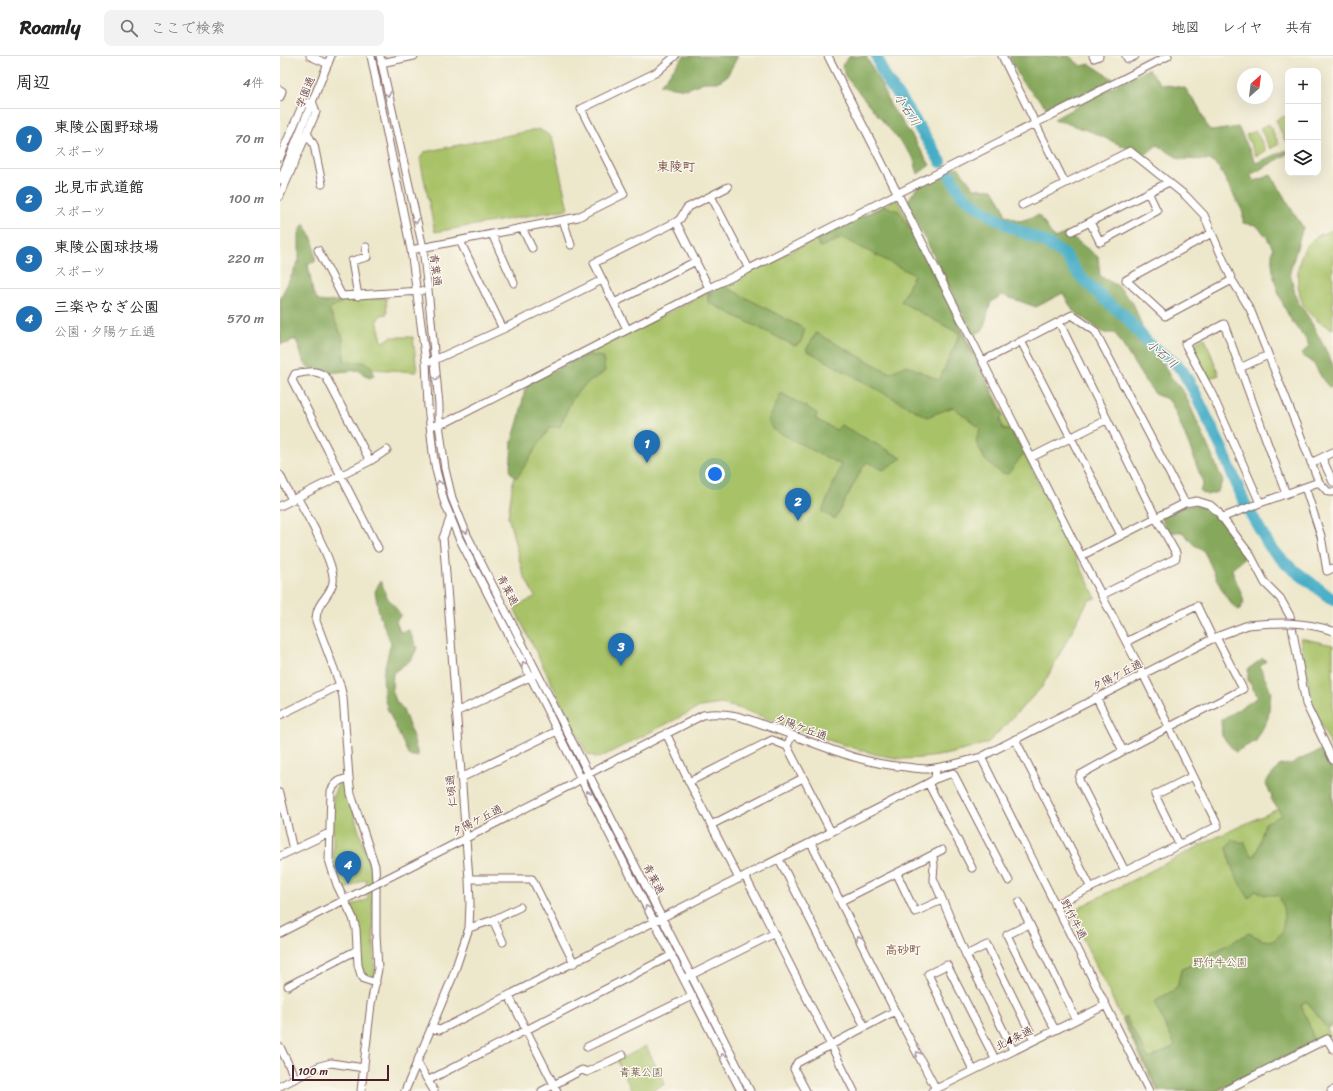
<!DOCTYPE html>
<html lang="ja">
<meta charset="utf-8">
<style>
:root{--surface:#fff;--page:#f2f2f2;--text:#222;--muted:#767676;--line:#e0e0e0;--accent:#1f6fb2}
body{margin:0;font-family:Sriracha,"Klee One",sans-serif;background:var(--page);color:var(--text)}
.controls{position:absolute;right:12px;top:12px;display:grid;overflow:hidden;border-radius:8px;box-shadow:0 4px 16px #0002}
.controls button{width:36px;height:36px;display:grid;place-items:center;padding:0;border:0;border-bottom:1px solid var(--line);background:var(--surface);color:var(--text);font:20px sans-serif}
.compass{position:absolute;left:957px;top:12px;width:36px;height:36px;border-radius:50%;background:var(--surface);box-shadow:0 4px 16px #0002;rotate:28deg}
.scale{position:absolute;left:12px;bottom:10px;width:97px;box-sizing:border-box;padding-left:4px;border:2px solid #4a1f2b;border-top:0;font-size:11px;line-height:14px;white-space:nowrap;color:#4a1f2b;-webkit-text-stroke:3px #fbf7ec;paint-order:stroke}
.you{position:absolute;left:435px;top:418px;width:14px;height:14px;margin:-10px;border:3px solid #fff;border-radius:50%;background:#1a73e8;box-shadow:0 0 0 6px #1a73e833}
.badge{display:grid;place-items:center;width:26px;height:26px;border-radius:50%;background:var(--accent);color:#fff;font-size:13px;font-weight:700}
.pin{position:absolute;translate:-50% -33px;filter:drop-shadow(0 1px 2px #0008)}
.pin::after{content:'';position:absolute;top:21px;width:14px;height:12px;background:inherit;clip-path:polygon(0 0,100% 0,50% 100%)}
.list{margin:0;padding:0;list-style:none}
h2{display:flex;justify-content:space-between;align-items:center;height:52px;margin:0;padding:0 16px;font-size:17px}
h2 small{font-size:13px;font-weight:400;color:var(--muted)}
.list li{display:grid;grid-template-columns:26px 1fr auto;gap:12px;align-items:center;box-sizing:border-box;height:60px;padding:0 16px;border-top:1px solid var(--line)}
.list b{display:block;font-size:15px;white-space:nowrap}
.list p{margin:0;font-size:13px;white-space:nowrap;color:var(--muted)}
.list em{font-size:13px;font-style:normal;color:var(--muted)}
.icon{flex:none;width:22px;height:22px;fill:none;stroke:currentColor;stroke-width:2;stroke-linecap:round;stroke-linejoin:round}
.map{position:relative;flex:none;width:1053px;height:1035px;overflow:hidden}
header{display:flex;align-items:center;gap:24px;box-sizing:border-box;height:56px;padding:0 20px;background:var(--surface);border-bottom:1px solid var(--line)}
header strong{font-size:19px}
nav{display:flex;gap:22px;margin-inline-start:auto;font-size:14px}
.search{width:280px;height:36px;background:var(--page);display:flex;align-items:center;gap:10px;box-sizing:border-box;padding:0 14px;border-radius:8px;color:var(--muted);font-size:15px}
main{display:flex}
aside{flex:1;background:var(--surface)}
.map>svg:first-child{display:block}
</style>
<header>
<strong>Roamly</strong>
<div class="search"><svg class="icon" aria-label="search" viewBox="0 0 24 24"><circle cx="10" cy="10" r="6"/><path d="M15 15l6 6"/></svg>ここで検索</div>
<nav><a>地図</a><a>レイヤ</a><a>共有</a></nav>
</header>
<main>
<aside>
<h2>周辺<small>4件</small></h2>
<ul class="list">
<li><span class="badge">1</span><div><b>東陵公園野球場</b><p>スポーツ</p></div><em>70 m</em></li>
<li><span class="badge">2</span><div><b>北見市武道館</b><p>スポーツ</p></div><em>100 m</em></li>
<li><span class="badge">3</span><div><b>東陵公園球技場</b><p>スポーツ</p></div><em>220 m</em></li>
<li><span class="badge">4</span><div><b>三楽やなぎ公園</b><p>公園 · 夕陽ケ丘通</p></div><em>570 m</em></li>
</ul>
</aside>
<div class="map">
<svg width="1053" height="1035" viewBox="0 0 1053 1035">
<rect width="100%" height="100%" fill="#fbf7ec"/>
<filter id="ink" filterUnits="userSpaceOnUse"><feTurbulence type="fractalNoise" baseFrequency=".025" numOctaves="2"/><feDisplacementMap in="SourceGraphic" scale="8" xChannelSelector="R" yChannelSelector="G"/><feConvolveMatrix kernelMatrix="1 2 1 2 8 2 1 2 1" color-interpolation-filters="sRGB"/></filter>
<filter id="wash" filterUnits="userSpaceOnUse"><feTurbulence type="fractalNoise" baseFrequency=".012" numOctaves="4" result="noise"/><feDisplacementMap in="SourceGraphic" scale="16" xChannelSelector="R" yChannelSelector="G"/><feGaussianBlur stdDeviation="0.9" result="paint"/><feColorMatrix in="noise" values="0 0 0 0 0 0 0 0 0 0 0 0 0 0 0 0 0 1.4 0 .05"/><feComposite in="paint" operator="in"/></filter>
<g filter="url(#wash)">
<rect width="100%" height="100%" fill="#ede7cb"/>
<path fill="#a8c268" stroke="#79704a" d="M1005,60L1008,66V84L1005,85L996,64Z
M989,68L999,88L990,93L980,72Z
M259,73L272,81L288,153L155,176L140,103L144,96Z
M976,75L986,95L976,100L966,79Z
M617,143L816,542L808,545L762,631L709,686L689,693L664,699L643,702L622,703L594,698L554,686L458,652L441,648L420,651L319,702L307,698L234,552L255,541L243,518L228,460L247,329L444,228Z
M1053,174V273C1042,269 1029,260 1024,250C1015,234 1015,201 1029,187C1035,180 1044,177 1053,174Z
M106,242L107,258L101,259L97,264L102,285L104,286L111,281H133L137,316L94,313C86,304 76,306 64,305L63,282L49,254C60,241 91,242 106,242Z
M925,282L939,319L929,322L912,291L913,288Z
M1020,582L1053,589V694L1033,652Z
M64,726L67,728L77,769L91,812L95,918L94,922L90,923C76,915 81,888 79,874C78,865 75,858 71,850L88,843L86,823L63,834L55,817L53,801V740L57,730Z
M1053,728V964L1046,970L1050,979L938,1035H877L790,856L943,778Z
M366,990L385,1028L371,1035H352L337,1005Z"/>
<path fill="#86a85c" stroke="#686444" d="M404,0H458L447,20L438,26H424L407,33L380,29Z
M570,0H586L603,32L610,49L632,80L650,109L638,118L633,101L565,20L562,9Z
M729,0H789L801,10L810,8L833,23L769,54L742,26Z
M868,13L881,28L905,32L918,50L928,72L932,75L958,71L976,107L1007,94L1008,98L970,119L975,125L991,119L1015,159L1023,171L1010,216L1016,242L1029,262L1051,304L1053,309V331H1049L1043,324L1034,308L1021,299L1029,290C1025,279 1019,276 1013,267C1001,248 988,215 993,192L986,180L976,169L963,167V156L939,112L930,104L900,103L877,89L864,100L812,76L774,63L840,27Z
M678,111L694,132L713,133L723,150L725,159L740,165L759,159L774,182L787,177L818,201L820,220L838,230L853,247L866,281L879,298L888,317L905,338L943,425L937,436L927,439L920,435L923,427L912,397L892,348L885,342L876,339L865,325L835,277H824L793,255L783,237L756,251L722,239L711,246L703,274L693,279L627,146L637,131L667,115Z
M604,150L619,155L638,186L723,360L720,363L723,373L731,375L744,397L728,418L721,417L705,404L696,386L700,372L673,351L647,361L526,294L536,277L610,317L626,309L659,324L680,278L621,246L634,219L563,182L540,191L536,184Z
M24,168C33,180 36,192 35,206L28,208L33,236L38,245L48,246L60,244L61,247L52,251L49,254L63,282L64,305C77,306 93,303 94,320L89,322L78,314L47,317L38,313L27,311C21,302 20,293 16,284H11L9,287L0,288V243L19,204V178L20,174Z
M442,229L525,273L521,286L515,290L428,246V238Z
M310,299L323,301L325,315C319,321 311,324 304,330C291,340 286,357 280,371H270L237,422L230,416L232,385L239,362L245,333L252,325L297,303Z
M501,337L537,357L536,363L556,374L561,369L622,402L603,414L587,406L583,411L555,463L542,456L561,409L492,373L488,363L492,357Z
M918,449L930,453L939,463L965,501L952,513C955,525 962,535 964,547L959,554C943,546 933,511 924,496C922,491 915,491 912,487C905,479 904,473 892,477L886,473L881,462L904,450Z
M100,525C104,530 104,536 107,541C112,548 116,551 121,560L116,565L120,576L129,574L137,592L132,603L113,617L112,633L116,645L123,653L133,681L138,700H129L107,652L104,639L103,618L111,587L100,561L95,536Z
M983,602L986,605L980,611L991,636L988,662L976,685L955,696L942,680L941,664L978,641L968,624V613Z
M1044,693L1053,716V969L1047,972L1044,969L1029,948L1025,945L1021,950L1029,968L1034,985L935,1035H879L843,962L846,961L869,1003L895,990L874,946L897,932L901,914L969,877L983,884L993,885C995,883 997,882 999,880C1006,872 1005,847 998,839H984L976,834L969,842C958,826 949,810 947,791L952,784L965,787L972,802L977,795L985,767L1002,759L991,743L992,740L985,727L1000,709L1010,708Z"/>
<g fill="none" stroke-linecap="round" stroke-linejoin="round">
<path stroke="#47adc6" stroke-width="12" d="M597,0C601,19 615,35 626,51C638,69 649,87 661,106
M670,119L680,137L691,146L715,162L737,174L763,185L785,199L798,218L828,247L843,258L868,287L896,308L902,314L914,335L942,393L964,446L990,491L1005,507L1053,544"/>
</g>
</g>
<g filter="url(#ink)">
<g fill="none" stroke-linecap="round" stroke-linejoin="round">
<defs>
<path id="minor" d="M30,0L48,8
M91,0L131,194L146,306L148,350L153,397L156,414L164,445L179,482L250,620L301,723L461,1035
M100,0L143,192L149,243L159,349V368L165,413L172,442L187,479L470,1035
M548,0L801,500L863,618L938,770L775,849
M722,0L785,127
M813,0L814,2L819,0
M846,0L848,3L855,0
M101,7L134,0
M0,34L2,35L0,41
M27,77L34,89L42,128
M0,101L23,48L32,45L36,56L0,140
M0,124L51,0
M431,140L469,213
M742,149L850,95L906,140L924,159L952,224L970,253L1039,426L1048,436H1053
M283,164L291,189
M396,166L429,232
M810,166L820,186L877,155L868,136
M242,172L252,192
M792,175L889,126
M932,177L846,224L885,260L952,224
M212,178L234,227
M180,185L223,273
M38,194L62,240L141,235
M131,194L298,161L344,138L301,53L377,16L395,0
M78,240L72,205L87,201L86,191
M334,247L416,205
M779,266L876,462L896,497V502L822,539
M347,273L314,207L396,166L400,163L407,152L448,131
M741,285L841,479
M152,305L223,273L322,224
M703,305L792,259L815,275L905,447
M960,312L988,299
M156,369L167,366L429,232L469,213L888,0
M752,401L826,364
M1042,402L1053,426
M90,405L46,321C36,313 27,316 15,318L12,324L98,492
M1031,407L1053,396
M0,419L12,444
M1025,431L1041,480L1047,515L1053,512
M1006,438L944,268L905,288L932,338L980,447L1039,426
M17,441C27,459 56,508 53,526C50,542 36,545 36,565L60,629L63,641L69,722L71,738L95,810L96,825V878L98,913L91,948L81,1035
M0,450L90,405L107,394
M941,462L980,447
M801,500L905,447L917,445L930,449L938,456L971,500L985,527L1000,542L1010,560L1026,648L1053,704
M846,586L917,550L933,583
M816,641L843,695
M176,656L254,619
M0,659L60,629
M386,677L409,726L459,823
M512,679L507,690L551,776
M735,683L811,832
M701,701L869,1035
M69,722C59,724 55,727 51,735L49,804L57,829L73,862L76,873L78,909L81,919L84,923L96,927
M181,722L277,675
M655,723L673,717L729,825
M409,726L492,684L507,690
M648,727L692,812
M0,737L13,794
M431,769L523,722
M531,787L615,955L656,1033
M899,788L875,739L913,720
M653,799L654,810L653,822L686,899L733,994
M0,800L49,777
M499,803L585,971
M143,804L291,729L308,718L423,659C451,654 472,665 498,674C540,689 581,708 626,711C633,712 641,713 647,713C666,711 683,706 701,701L936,581L968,569
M845,815L799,724L800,719L843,695L963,633L936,581
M617,818L635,856L662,844
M465,820L574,1035
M189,823H252L294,907
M561,845L662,794
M739,846L796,963
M213,864L223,886
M749,868L727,879L775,974
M189,872L213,864L240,851
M0,877L74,839
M686,899L707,889L754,984
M407,921L493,878
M8,930L77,894
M229,940L277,1035
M151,972L160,974L648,727L655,723L656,712
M0,991L15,1022
M307,991L412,940
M137,1006L154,1035
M693,1014L648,918L667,909L715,1003
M149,1024L392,899
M0,1030L40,1010L51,1007L84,1012
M125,1035L173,920L189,872L190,847L189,823L164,492L163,482L171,460
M262,1035L302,1014L307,1016L343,999
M526,1035L514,1013L517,1007L615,955
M652,1035L826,949
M944,1035L1047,983L1053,993
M1051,1035L1053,1034"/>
</defs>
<use href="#minor" stroke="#836563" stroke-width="9"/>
<use href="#minor" stroke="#fff" stroke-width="7"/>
<defs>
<path id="minor-bridge" d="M968,569C999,566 1023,565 1053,575
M74,839L143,804"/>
</defs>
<use href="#minor-bridge" stroke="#836563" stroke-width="9" stroke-linecap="butt"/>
<use href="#minor-bridge" stroke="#fff" stroke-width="7"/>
</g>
<defs><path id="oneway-chevron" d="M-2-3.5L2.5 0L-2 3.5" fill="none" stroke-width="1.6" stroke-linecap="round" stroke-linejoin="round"/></defs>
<g stroke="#ae9aa0">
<use href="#oneway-chevron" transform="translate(108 38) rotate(78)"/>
<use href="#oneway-chevron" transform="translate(136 165) rotate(77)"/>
<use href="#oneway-chevron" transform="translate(156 322) rotate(85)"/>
<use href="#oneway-chevron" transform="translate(159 427) rotate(-105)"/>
<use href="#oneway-chevron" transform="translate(186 475) rotate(67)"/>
<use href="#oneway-chevron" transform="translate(244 608) rotate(-117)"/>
<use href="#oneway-chevron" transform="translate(308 737) rotate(-117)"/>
<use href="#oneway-chevron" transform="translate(367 852) rotate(-117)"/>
<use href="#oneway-chevron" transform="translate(579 882) rotate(-116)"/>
<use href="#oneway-chevron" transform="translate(638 998) rotate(-118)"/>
<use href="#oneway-chevron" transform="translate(443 1000) rotate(-117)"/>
</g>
</g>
<g text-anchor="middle" stroke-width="3" stroke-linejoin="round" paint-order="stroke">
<g font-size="11" fill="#4a1f2b" stroke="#fbf7ec">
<text transform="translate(25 36) rotate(-68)" y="4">学園通</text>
<text transform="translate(156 214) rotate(83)" y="4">青葉通</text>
<text transform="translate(228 534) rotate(63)" y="4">青葉通</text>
<text transform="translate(837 619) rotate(-27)" y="4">夕陽ケ丘通</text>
<text transform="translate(521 671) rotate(20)" y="4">夕陽ケ丘通</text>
<text transform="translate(171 735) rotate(-95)" y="4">仁頃通</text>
<text transform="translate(197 764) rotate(-27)" y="4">夕陽ケ丘通</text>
<text transform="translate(374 823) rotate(63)" y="4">青葉通</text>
<text transform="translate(794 863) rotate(63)" y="4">野付牛通</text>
<text transform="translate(734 982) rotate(-26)" y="4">北4条通</text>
</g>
<g font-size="11" fill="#66503d" stroke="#fbf7ec">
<text x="940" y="910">野付牛公園</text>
<text x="361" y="1020">青葉公園</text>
</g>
<g font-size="12" font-style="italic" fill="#495869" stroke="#fbf7ec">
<text transform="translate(627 54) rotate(57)" y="4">小石川</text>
<text transform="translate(882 298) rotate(41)" y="4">小石川</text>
</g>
<g font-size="12" font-weight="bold" fill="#7d544a" stroke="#fbf7ec">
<text x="623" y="898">高砂町</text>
</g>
<g font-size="13" font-weight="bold" fill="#7d544a" stroke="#fbf7ec">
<text x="396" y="115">東陵町</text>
</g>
</g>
</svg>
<div class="controls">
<button>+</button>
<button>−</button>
<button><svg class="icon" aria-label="layers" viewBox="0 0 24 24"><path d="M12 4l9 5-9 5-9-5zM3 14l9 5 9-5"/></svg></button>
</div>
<svg class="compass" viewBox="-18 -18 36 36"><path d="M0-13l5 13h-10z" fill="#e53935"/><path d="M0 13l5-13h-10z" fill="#767676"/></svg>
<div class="scale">100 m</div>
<div class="you"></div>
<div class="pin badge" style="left:367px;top:407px">1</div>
<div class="pin badge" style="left:518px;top:465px">2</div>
<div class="pin badge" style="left:341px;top:610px">3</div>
<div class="pin badge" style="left:68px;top:828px">4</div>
</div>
</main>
